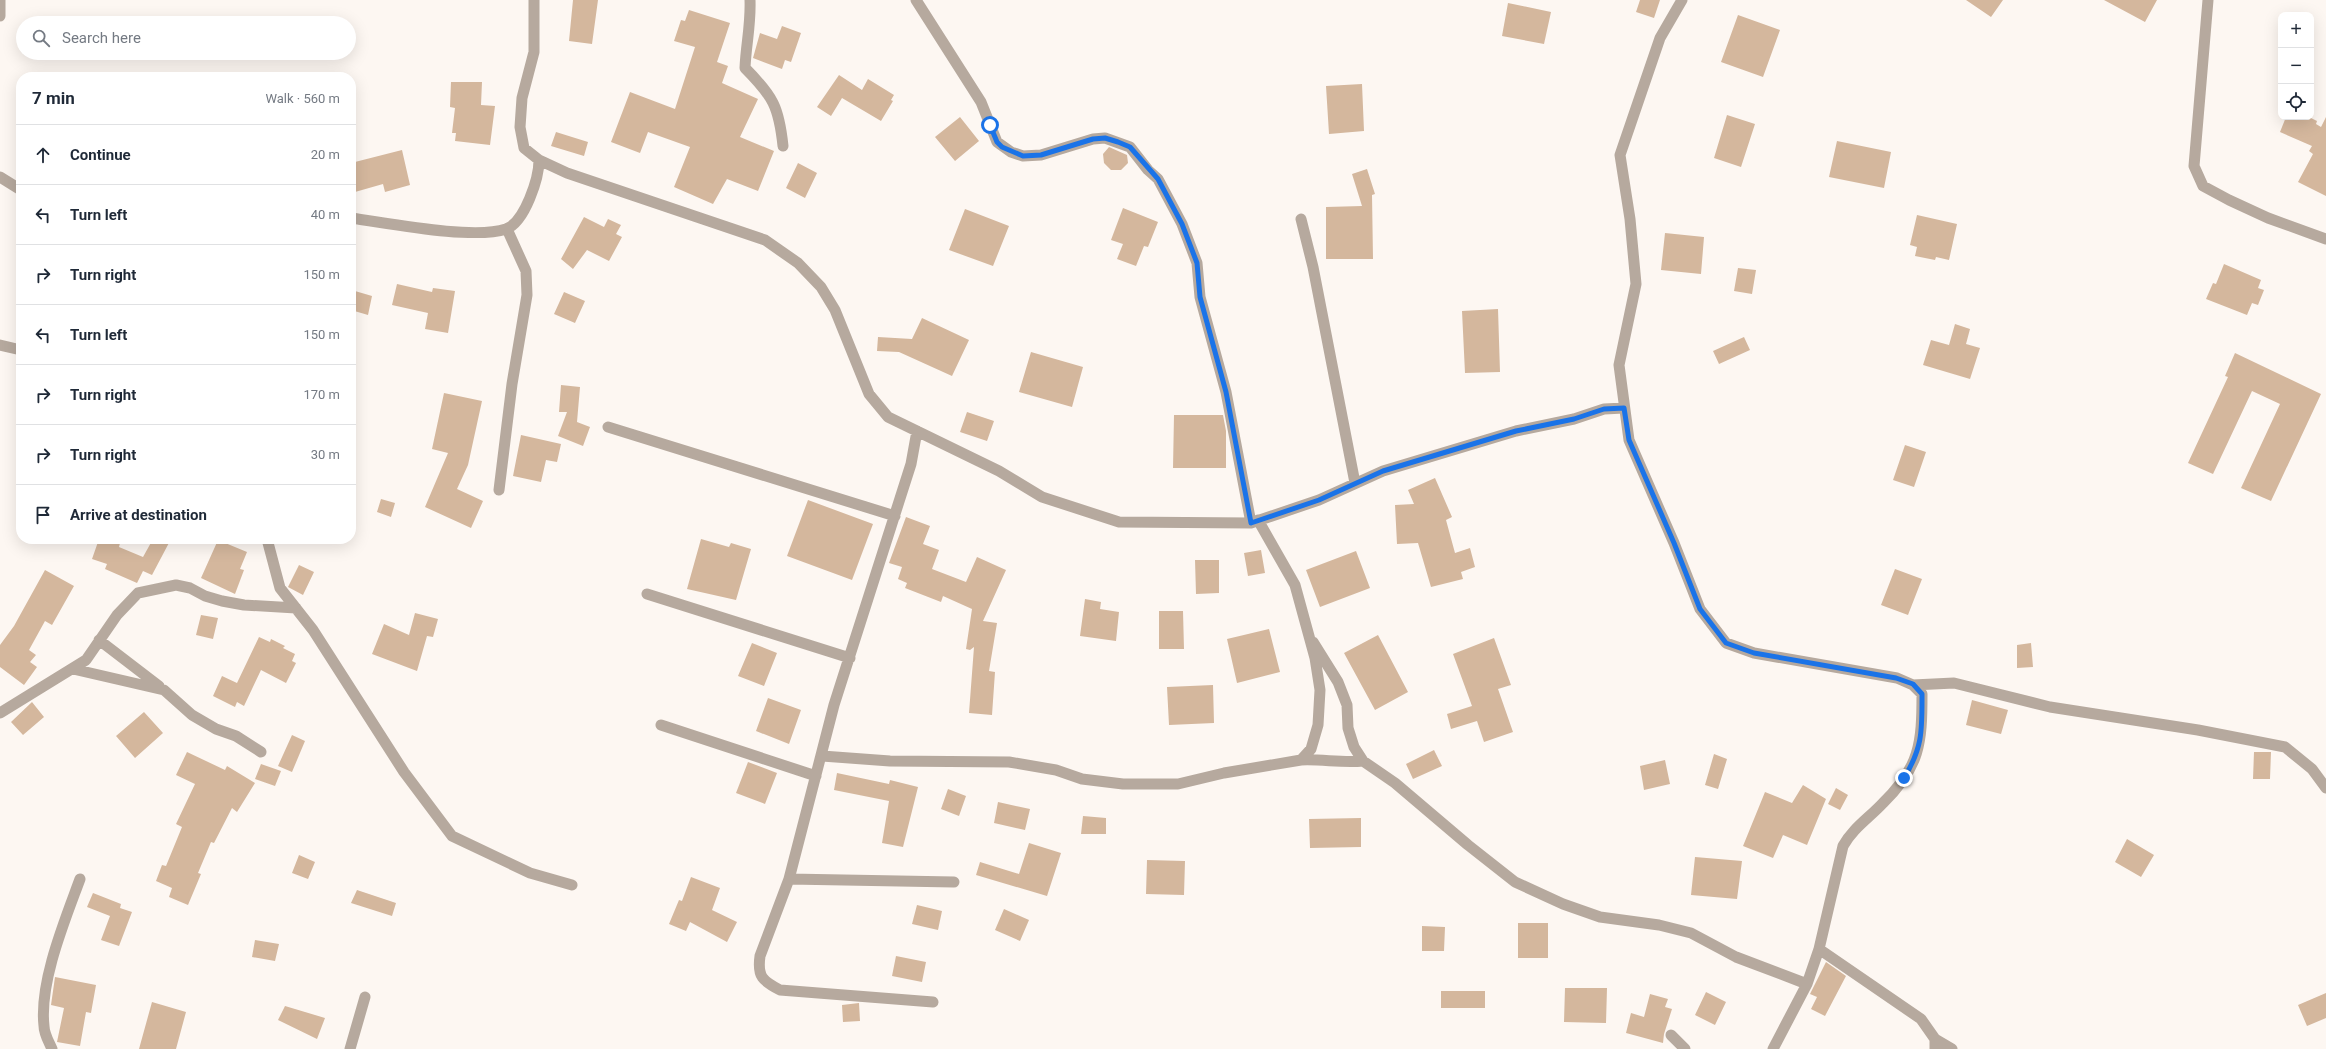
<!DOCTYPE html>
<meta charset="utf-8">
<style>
:root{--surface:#fff;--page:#f2f2f3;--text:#1f2937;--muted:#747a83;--line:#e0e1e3}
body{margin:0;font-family:Roboto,sans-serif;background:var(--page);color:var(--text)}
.controls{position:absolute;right:12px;top:12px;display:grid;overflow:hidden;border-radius:8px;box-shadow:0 4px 16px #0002}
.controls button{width:36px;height:36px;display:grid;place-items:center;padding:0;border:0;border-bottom:1px solid var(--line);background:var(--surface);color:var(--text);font:20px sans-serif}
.stop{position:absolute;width:12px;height:12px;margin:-9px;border:3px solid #1a73e8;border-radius:50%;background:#fff}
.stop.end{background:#1a73e8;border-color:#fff;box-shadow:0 1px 4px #0008}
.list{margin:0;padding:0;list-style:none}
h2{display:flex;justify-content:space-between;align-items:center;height:52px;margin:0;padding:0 16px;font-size:17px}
h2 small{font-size:13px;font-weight:400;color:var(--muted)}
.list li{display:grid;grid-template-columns:26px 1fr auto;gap:12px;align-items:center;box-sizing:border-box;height:60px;padding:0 16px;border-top:1px solid var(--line)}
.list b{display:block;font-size:15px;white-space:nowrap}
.list em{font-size:13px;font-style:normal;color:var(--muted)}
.icon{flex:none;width:22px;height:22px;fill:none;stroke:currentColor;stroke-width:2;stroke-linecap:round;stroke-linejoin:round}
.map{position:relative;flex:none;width:2326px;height:1049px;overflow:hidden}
.search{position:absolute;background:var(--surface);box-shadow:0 4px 16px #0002;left:16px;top:16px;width:340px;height:44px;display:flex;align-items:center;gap:10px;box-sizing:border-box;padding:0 14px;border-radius:22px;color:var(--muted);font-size:15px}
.panel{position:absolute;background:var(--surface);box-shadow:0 4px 16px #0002;left:16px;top:72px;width:340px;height:472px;border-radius:16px}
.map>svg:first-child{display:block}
</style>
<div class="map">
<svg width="2326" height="1049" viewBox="0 0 2326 1049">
<rect width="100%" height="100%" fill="#fdf7f2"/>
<path fill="#d4b79d" d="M573,0H598L592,44L569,41Z
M1640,0H1660L1654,18L1636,12Z
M1966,0H2003L1991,17Z
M2104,0H2157L2145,22Z
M1508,3L1551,12L1544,44L1502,36Z
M689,10L730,23L717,62L728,66L722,83L758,99L740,137L774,151L758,191L727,179L713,204L674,187L690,147L648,132L640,153L611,142L630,92L675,109L695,47L674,41L681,20L685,21Z
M1738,15L1780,30L1763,77L1721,62Z
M782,26L801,33L791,62L785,60L782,69L753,58L760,33L777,39Z
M839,75L862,90L868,79L894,95L891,100L893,101L881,121L842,98L831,116L817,107Z
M451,82H482L481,105L495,106L490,145L455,141L456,133H452L455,108L450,107Z
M1362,84L1364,131L1329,134L1326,86Z
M1727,115L1755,124L1741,167L1714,158Z
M960,117L979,141L955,161L935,137Z
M2286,117H2309L2317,121L2316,124L2321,127L2326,117V196L2298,182L2313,154L2309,151L2312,146L2280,132Z
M556,132L588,142L584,156L551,146Z
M1837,141L1891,152L1884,188L1829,177Z
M1109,147L1127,155L1128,163L1121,170H1111L1104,163L1103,154Z
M402,150L410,185L385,192L383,184L355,192L351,176V163Z
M798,163L817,173L805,198L786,188Z
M1367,169L1375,194L1372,195L1373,259H1326V207L1362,206L1352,174Z
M1123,208L1158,222L1148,247L1144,246L1136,266L1117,259L1123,244L1111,240Z
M965,209L1009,226L993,266L949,250Z
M1917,215L1957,224L1949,260L1936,257L1935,260L1915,256L1917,247L1910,245Z
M584,217L604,227L608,219L621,225L616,234L622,237L609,261L587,250L573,269L561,259Z
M1665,233L1704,237L1701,274L1661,270Z
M2224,264L2261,280L2258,288L2264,290L2258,305L2252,303L2247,315L2206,299L2213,283L2216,284Z
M1738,268L1756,270L1752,294L1734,291Z
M397,284L432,292L433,288L455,291L448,333L425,329L428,313L392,305Z
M355,291L372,296L368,315L351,310Z
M564,292L585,301L575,323L554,314Z
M1498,309L1500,372L1465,373L1462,311Z
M922,318L969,340L952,376L899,352L877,351L878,337L912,339Z
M1955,324L1970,329L1966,344L1980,348L1970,379L1923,365L1931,340L1949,345Z
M1744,337L1750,350L1719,364L1713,351Z
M1031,352L1083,367L1072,407L1019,392Z
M2235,353L2321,394L2271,501L2241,488L2280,404L2252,391L2213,474L2188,463L2228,377L2225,376Z
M561,385L580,387L577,422L590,427L583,446L558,436L567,412H559Z
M444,393L482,401L468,465L457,489L483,501L471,528L425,507L448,453L432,449Z
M967,412L994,421L987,441L960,432Z
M1174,415H1223L1226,431V468H1173Z
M521,435L561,444L557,462L546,460L541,482L513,476Z
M1905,445L1926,452L1914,487L1893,480Z
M1435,478L1452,517L1446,520L1455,553L1470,548L1475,567L1461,572L1463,579L1431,587L1418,543L1397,544L1395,505L1414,504L1408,490Z
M381,499L395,503L391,517L377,512Z
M808,500L873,524L852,580L787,556Z
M906,517L930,526L923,544L939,550L932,569L966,582L977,557L1006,570L983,621L997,623L989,671L995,672L992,715L969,713L974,647L970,650L966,649L972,609L943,596L941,602L905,588L907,583L898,579L902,567L889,563Z
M99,539H121L119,547L143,557L153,539H171L152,575L143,571L137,583L105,569L107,564L92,559Z
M701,539L729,547L731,543L751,549L736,600L687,589Z
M218,540L247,552L240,569L244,570L235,594L201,578Z
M1261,550L1265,573L1248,576L1244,553Z
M1356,551L1370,588L1320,607L1306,570Z
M1195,560H1219V593L1196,594Z
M299,565L314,572L303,595L288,587Z
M1895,569L1922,579L1908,615L1881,605Z
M45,570L74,586L52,625L45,621L29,650L36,655L30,662L37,667L24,685L0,667V645L14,626Z
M1085,599L1101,602L1100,609L1119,612L1116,641L1080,636Z
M1159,611H1183L1184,649H1159Z
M415,613L438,619L433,637L427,636L417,671L372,654L384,624L409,635Z
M201,615L218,618L213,639L196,635Z
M1269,629L1280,672L1237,683L1227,639Z
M1378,635L1408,692L1375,710L1344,653Z
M259,637L270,642L271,639L285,646L283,648L295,654L292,661L296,663L286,683L261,670L244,706L237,702L235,707L213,696L222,676L237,683Z
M1494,638L1511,685L1498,689L1513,732L1484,742L1477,721L1451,729L1447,714L1472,706L1453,654Z
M752,643L777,653L764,686L738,676Z
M2031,643L2033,667L2017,668V645Z
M1213,685L1214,723L1169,725L1167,687Z
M768,698L801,710L789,744L756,731Z
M1972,700L2008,710L2001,734L1966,725Z
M32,702L44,717L23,735L11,722Z
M144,712L163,733L135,758L116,736Z
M292,735L305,741L292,772L278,766Z
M1434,750L1442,766L1413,779L1406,764Z
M187,752L225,770L227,766L255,783L237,812L232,808L214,843L211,842L198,873L201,874L188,905L169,897L172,888L156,881L162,865L166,866L182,827L176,824L195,784L176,775Z
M2254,752H2271L2270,779H2253Z
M1714,754L1727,759L1718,789L1705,785Z
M1665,760L1670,784L1644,790L1640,766Z
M748,762L777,773L765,804L736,793Z
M261,764L281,771L275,786L255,779Z
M837,773L889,784L890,780L918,787L903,847L882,843L889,801L834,790Z
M1803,785L1826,799L1807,845L1783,835L1773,858L1743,846L1765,792L1792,803Z
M1836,788L1848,795L1840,810L1828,804Z
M948,789L966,796L959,816L941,809Z
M998,802L1030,809L1025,830L994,823Z
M1083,816L1106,818V834H1081Z
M1361,818V847L1310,848L1309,819Z
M2127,839L2154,855L2141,877L2115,862Z
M1029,843L1061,853L1047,896L976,875L980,862L1019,874Z
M299,855L315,862L308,879L292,873Z
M1695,857L1742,861L1737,899L1691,895Z
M1147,860L1185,861L1184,895L1146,894Z
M691,877L720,888L712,910L737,922L727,942L690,922L686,931L669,924L679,900L682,901Z
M357,890L396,903L392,916L351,903Z
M93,893L121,904L120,908L132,912L119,946L101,940L110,916L87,907Z
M917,905L942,911L938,930L912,924Z
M1004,909L1029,920L1020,941L995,930Z
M1518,923H1548V958H1518Z
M1422,926L1445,927L1444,951H1422Z
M255,940L279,944L275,961L252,957Z
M896,956L926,962L922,982L892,976Z
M1826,962L1846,976L1825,1016L1811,1009L1817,997L1810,994Z
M55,977L96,985L91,1013L86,1012L80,1046L57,1042L64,1008L51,1005Z
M1565,988H1607L1606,1023L1564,1022Z
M1441,991H1485V1008H1441Z
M1706,992L1726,1002L1715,1025L1695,1015Z
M2326,993V1018L2307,1026L2298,1005Z
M1650,994L1668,999L1665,1007L1672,1009L1664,1034L1663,1043L1626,1033L1631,1013L1644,1017Z
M152,1002L186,1012L176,1049H139Z
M859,1003L860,1021L843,1022L842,1005Z
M285,1006L325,1018L317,1039L278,1020Z"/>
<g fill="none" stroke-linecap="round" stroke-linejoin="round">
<path stroke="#b6a99e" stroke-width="11" d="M534,0V52L522,98L520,127L524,148L539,160L567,173L765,240L798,263L821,287L835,310L869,394L888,417L999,471L1042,497L1119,522L1251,523L1319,500L1383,471L1516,431L1574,419L1604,409L1624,408
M750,0C751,25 746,44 745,68C773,96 779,107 783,146
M916,0L981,102L997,142L1011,152L1023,156L1041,155L1093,139L1105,138L1130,147L1148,170L1158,179L1182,224L1197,263L1200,297L1226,392L1251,523
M1682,0L1660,38L1620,155L1630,219L1636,284L1619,365L1629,440L1674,543L1700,609L1726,643L1754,653L1897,678L1913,685L1922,694C1922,743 1920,767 1883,803C1869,818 1853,828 1843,846L1819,949L1807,984L1773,1049
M2208,0L2194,166L2203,186L2229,200L2268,218L2326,239
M0,16V0
M0,177L21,190
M351,218C388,223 473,240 506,229C525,222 539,178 539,160
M1301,219L1313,267L1355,483
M0,345L21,350
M608,427L895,516
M917,431L911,464L834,705L789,879L760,956C757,977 763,981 780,990L933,1002
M499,490L512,384L527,295L526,271L507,229
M267,539L280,588L313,630L404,772L452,836L530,873L572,885
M647,594L850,658
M99,640L159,686
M1313,642L1338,682L1347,705L1348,728L1354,747L1363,761L1395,783L1468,845L1515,882L1563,904L1600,917L1659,925L1691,933L1736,957L1807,984
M73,669L164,690L192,715L216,729L236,736L261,752
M1913,685L1954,683L2050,707L2198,730L2285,747L2312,769L2326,788
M0,713L86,660L117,615L138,593L176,585L190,588L205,596L222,601L244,605L296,608
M661,725L816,776
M822,756L890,761L1009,762L1056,770L1082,779L1123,784H1178L1224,773L1301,760L1311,749L1318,725L1320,690L1315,658L1295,585L1258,520
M1301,760C1322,759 1342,763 1363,761
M789,879L954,882
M1819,949L1921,1019L1935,1039V1049
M1671,1035L1685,1049
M1935,1039L1952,1049
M52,1049C49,1042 44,1034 44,1026C39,982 65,920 80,879
M350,1049L365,997"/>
</g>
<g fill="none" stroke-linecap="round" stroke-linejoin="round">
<path stroke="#1a73e8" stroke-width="5" d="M990,125L997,142L1002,147L1023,156L1041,155L1093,139L1105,138L1118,142L1130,147L1158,179L1182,224L1197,263L1200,297L1226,392L1251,523L1319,500L1383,471L1516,431L1574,419L1604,409L1624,408L1629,440L1674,543L1700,609L1726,643L1754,653L1896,678L1913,684L1922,694C1922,730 1923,747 1904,778"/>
</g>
</svg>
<div class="controls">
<button>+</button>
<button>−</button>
<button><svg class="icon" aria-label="locate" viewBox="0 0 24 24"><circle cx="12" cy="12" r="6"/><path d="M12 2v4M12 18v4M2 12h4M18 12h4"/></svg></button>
</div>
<div class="stop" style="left:990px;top:125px"></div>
<div class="stop end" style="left:1904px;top:778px"></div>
<div class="search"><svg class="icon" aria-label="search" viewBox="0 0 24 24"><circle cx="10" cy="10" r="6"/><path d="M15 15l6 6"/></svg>Search here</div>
<section class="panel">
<h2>7 min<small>Walk · 560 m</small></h2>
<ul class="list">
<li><svg class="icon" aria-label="ahead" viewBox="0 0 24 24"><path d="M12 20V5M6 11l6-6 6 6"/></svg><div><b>Continue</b></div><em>20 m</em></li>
<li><svg class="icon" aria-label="left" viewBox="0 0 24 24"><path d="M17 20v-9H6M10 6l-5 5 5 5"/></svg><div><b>Turn left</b></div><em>40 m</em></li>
<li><svg class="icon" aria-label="right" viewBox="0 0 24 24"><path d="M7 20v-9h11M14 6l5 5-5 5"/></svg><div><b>Turn right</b></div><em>150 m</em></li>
<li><svg class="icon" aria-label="left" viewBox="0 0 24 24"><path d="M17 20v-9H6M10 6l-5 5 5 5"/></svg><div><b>Turn left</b></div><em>150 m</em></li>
<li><svg class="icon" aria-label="right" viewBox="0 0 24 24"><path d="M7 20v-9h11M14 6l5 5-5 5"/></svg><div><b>Turn right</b></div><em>170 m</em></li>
<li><svg class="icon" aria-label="right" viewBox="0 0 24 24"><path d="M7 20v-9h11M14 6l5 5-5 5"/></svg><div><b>Turn right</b></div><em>30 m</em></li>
<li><svg class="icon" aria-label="arrive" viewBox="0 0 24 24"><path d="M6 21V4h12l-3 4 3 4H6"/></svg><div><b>Arrive at destination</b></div></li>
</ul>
</section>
</div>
